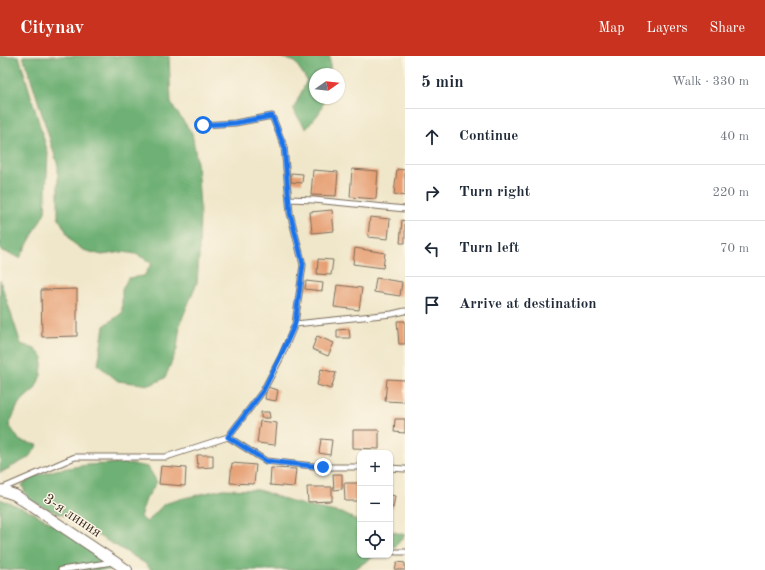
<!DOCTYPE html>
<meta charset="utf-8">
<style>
:root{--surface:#fff;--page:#f2f2f3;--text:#1f2937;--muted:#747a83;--line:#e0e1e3;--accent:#c8321e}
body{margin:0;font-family:"Old Standard TT",serif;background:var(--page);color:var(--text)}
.controls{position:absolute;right:12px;bottom:12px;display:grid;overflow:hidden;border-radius:8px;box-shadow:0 1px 3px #0004}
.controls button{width:36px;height:36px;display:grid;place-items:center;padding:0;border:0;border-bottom:1px solid var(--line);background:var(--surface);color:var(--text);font:20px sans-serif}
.compass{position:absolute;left:309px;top:12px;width:36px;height:36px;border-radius:50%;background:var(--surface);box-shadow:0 1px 3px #0004;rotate:76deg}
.stop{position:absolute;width:12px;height:12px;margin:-9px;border:3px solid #1a73e8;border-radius:50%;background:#fff}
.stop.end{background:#1a73e8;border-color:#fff;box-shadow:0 1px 4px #0008}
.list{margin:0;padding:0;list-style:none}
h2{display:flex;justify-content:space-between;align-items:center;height:52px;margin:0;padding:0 16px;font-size:17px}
h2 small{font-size:13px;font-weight:400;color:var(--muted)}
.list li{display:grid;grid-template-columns:26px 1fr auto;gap:12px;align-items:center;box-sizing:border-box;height:56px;padding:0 16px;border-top:1px solid var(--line)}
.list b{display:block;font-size:15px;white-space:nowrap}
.list em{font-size:13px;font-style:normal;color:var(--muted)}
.icon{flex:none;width:22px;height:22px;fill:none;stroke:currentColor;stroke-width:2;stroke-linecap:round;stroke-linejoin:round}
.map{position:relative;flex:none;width:405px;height:514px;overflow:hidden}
header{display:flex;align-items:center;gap:24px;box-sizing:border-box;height:56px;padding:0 20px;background:var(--accent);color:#fff}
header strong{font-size:19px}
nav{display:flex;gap:22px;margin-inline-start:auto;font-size:14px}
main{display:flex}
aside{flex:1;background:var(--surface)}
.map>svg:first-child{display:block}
</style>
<header>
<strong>Citynav</strong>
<nav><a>Map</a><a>Layers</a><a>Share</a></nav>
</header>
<main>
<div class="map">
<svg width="405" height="514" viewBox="0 0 405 514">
<rect width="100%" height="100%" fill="#fcf5e5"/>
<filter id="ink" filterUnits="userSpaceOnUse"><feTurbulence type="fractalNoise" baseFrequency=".025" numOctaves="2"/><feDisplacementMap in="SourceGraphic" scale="8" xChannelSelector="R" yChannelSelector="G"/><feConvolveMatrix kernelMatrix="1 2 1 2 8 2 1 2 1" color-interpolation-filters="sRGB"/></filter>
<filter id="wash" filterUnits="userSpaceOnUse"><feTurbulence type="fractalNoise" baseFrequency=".012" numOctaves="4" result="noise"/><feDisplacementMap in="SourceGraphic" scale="16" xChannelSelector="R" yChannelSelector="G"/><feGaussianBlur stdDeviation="0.9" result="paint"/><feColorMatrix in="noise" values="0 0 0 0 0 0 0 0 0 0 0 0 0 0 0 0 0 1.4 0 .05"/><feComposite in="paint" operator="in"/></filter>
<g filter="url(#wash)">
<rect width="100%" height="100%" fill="#f0e7ca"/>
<path fill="#6eb074" stroke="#546d49" d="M0,0H19L48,97L45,156L20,202L3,195L0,191Z
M23,0H169L171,47L176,55L192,77L197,107L200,152L199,200L197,226L180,268L177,293L165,322L150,329L118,325L98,309L104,270L122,257V234L128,222L144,220L152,207L136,198L123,196L102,199L83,194L72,186L58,161V110L34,32Z
M278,0H330V18H315V42H325L319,57L306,73L293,54L307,24L295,6Z
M0,224L21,288L35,293L43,301L41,319L35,333L19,347L9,369L20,385L38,389L28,402L0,417Z
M126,407L148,411L157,426L146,443L140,461L147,466L164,448L184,442L223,433L259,434L292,446L315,452L342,457L360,466V499H376L353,514H151L146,508L120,492L79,469L71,462L52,455L28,443L22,429L35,420L56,414L86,409Z
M0,443L30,455L71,478L116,514H0Z
M390,475L405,479L394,492L390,493Z"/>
<g id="blocks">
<path fill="#e69e72" d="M352,113L378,115L376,143L350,141Z
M397,113L405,114V140L394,138Z
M313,114L338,116L336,140L311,139Z
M291,117L303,118L302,127L291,126Z
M332,154L334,175L312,177L310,156Z
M370,161L390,163L388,183L368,181Z
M402,164L405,165V187H400Z
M355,192L385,197L383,212L353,208Z
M318,203L333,204L331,219L317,218Z
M376,222L402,226L400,240L374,236Z
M306,225L323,227L322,235L305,233Z
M337,229L362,232L359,254L334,251Z
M77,233V280L42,281L41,234Z
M397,265H405V288H399Z
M349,273L350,282H337V274Z
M317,280L334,287L328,300L312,293Z
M321,313L336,317L331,333L317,329Z
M387,323L405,324V346L385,345Z
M267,331L278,334L276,345L265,343Z
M261,356H269L270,362H261Z
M395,363H405V377L394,376Z
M260,365L277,367L275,389L257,387Z
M353,374H379V393L353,392Z
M321,383L332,384L330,399L319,397Z
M197,399H213V411L198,412Z
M232,407L256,409L254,428L230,427Z
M161,410L186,412L185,430L159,428Z
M271,412L296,413L294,431L270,429Z
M333,418H342V433L334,434Z
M344,427H360V445H345Z
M307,431H332V445L308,446Z
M390,439L395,440L393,452L390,451Z
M397,506L405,507V514H395Z"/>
</g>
</g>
<g filter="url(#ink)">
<use href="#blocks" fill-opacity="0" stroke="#7a6c5a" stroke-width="1"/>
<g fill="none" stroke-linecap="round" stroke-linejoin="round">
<defs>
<path id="service" d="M203,69L235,67L272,60L284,90L290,157L303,209L295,268
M289,143L314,144L405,153
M228,381L266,405L323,411H360
M390,412L405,413
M1,433L75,401H166L228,381L263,335L281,301L295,268L392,258L405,255
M396,496H405
M61,514L113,506"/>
<path id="minor" d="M0,434L15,439L127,514"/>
</defs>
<use href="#service" stroke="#7a6c5a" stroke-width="7"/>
<use href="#minor" stroke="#7a6c5a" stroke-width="12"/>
<use href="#service" stroke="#fff" stroke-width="5"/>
<use href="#minor" stroke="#fff" stroke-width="10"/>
</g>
</g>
<g fill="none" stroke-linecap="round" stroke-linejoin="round" filter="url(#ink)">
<path stroke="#1a73e8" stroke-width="5" d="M203,69L235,67L272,60L284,90L290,157L303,208L295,268L280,301L263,335L228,381L266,405L323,411"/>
</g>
<g text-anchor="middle" stroke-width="3" stroke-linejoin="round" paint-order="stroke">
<g font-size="15" fill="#3b2a1e" stroke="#fcf5e5">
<text transform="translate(73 459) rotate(34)" y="5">3-я линия</text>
</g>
</g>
</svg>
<div class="controls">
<button>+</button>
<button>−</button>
<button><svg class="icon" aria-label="locate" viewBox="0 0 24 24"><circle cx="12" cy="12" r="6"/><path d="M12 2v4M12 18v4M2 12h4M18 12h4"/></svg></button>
</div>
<svg class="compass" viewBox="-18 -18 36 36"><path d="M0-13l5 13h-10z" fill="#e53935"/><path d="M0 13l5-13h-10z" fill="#747a83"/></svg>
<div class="stop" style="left:203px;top:69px"></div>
<div class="stop end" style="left:323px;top:411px"></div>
</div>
<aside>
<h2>5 min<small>Walk · 330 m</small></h2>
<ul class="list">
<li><svg class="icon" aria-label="ahead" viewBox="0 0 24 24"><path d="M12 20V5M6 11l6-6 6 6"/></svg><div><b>Continue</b></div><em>40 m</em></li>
<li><svg class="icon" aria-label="right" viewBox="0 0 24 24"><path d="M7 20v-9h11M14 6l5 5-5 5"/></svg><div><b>Turn right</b></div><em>220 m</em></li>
<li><svg class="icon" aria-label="left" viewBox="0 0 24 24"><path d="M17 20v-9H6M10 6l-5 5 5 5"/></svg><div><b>Turn left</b></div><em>70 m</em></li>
<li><svg class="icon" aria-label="arrive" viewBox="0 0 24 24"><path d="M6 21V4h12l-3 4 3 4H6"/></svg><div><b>Arrive at destination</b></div></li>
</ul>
</aside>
</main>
